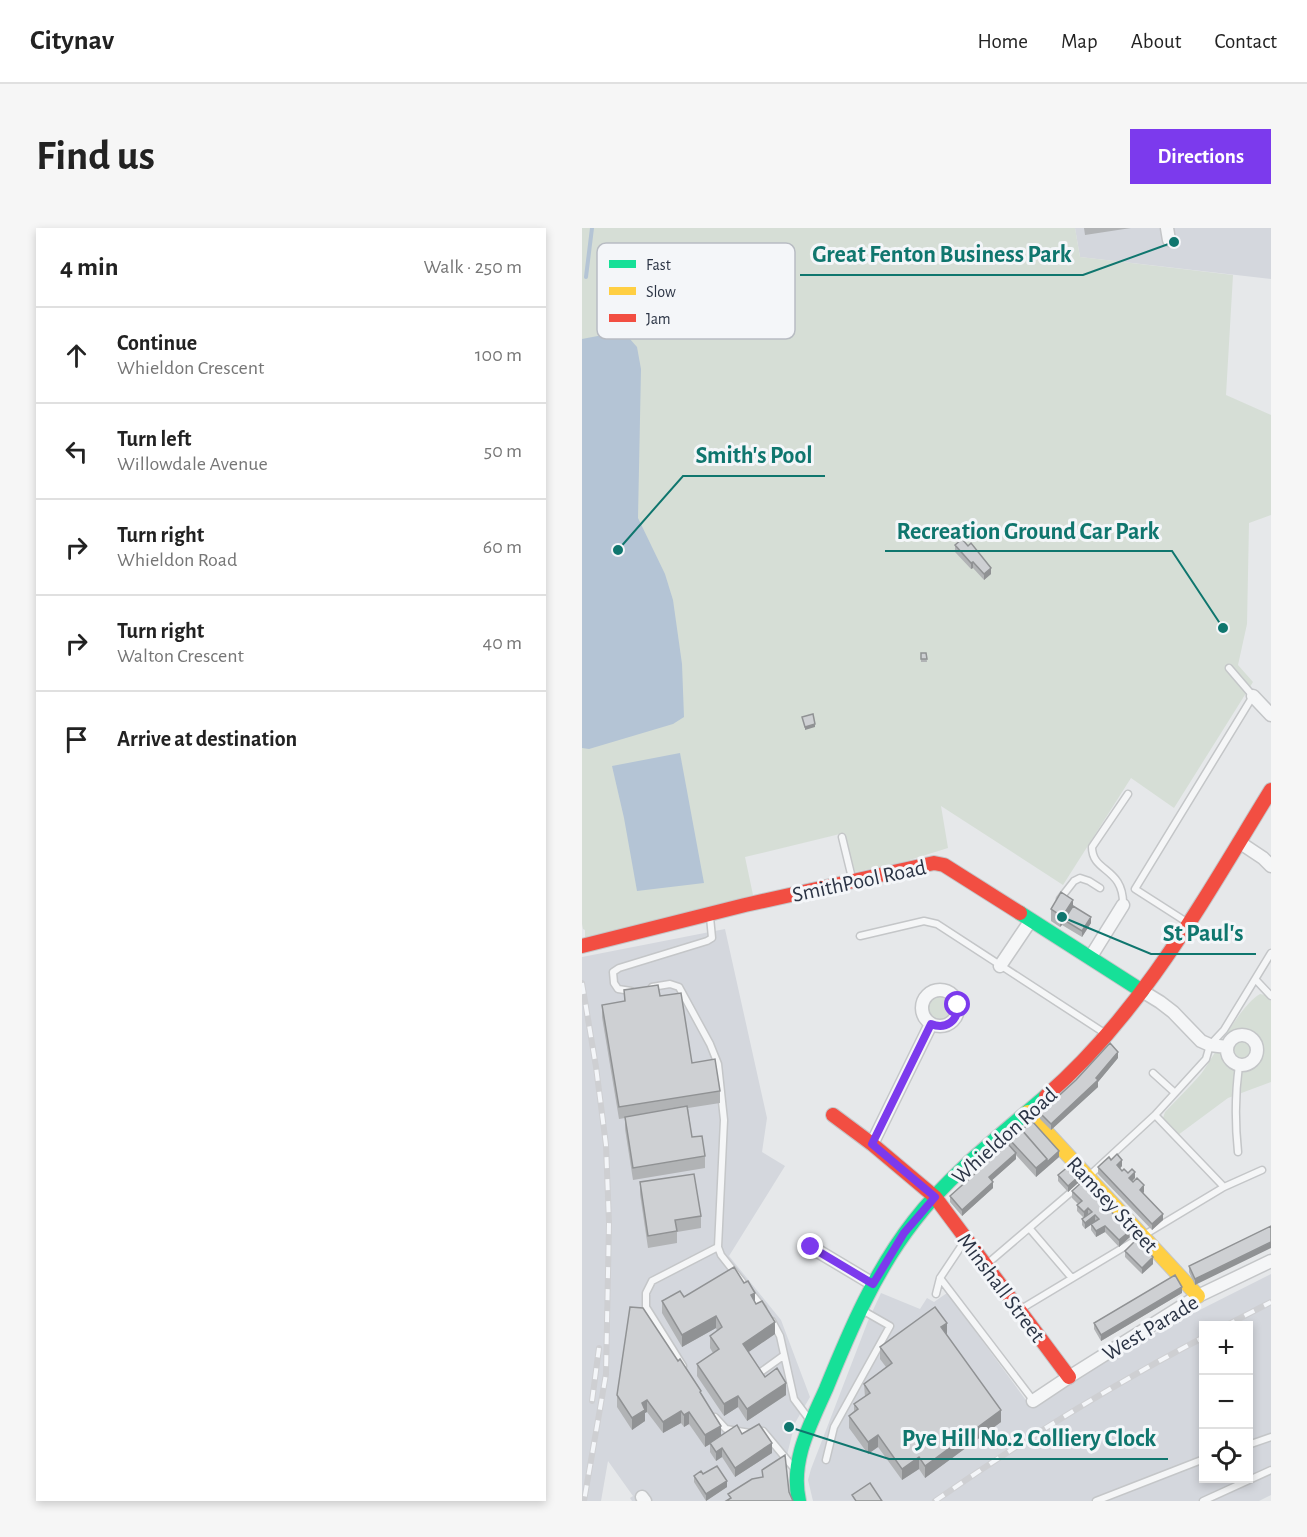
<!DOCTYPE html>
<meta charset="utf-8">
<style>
:root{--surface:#fff;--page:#f6f6f6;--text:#222;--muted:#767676;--line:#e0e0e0;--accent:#7c3aed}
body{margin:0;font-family:"Alegreya Sans",sans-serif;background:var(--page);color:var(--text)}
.controls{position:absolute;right:18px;bottom:18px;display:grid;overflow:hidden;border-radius:0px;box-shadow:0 3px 9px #0003}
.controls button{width:54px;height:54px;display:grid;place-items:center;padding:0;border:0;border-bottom:2px solid var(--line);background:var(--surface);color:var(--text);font:30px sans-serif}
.stop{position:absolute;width:18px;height:18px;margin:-14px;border:4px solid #7c3aed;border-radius:50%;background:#fff}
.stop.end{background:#7c3aed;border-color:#fff;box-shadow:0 2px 6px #0008}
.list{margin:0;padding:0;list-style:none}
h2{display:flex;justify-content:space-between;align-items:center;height:78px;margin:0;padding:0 24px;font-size:26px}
h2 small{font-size:20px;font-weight:400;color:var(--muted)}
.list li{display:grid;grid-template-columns:39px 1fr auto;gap:18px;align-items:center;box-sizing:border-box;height:96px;padding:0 24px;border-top:2px solid var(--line)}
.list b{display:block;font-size:22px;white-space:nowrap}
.list p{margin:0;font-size:20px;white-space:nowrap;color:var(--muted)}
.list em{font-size:20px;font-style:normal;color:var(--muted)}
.icon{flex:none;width:33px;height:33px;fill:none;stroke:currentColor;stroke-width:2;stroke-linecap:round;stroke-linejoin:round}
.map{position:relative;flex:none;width:689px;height:1273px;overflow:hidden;border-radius:0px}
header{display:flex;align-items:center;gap:36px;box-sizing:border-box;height:84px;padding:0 30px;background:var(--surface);border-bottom:2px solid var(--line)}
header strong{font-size:28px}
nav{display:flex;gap:33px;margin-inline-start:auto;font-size:21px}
.intro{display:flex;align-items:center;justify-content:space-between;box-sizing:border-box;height:144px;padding:0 36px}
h1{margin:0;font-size:42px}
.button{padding:15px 27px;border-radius:0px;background:var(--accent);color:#fff;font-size:21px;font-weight:700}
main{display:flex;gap:36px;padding:0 36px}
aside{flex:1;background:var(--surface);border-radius:0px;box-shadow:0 3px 9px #0003}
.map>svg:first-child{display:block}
</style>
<header>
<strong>Citynav</strong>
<nav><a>Home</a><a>Map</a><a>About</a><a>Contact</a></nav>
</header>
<div class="intro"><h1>Find us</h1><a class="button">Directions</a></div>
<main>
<aside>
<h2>4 min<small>Walk · 250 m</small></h2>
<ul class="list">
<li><svg class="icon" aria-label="ahead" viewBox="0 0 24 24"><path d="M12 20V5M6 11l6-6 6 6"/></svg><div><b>Continue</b><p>Whieldon Crescent</p></div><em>100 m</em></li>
<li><svg class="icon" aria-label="left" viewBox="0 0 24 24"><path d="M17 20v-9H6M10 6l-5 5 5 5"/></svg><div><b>Turn left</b><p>Willowdale Avenue</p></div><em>50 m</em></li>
<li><svg class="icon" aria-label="right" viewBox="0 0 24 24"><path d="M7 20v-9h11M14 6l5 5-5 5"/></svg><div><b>Turn right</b><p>Whieldon Road</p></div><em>60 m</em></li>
<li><svg class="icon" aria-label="right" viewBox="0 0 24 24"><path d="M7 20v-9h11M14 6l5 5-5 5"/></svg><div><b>Turn right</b><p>Walton Crescent</p></div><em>40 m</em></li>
<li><svg class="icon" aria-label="arrive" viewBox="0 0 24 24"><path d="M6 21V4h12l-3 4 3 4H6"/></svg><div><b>Arrive at destination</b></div></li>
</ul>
</aside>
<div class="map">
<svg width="689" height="1273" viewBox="0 0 689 1273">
<rect width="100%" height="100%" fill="#e6e8ea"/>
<path fill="#d4d7dd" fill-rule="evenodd" d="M493,0H689V51L498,29Z
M143,701L185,890L180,924L203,938L147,1028L199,1092L228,1169L213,1195L205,1227L203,1239L207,1273H50L48,1270L51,1268L26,1233L19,1273H0V729Z
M689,1046V1267L677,1273H231L226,1252L229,1241L286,1093L299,1065L338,1081L345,1070L352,1074L365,1065L449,1179L498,1148L588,1097ZM622,1098H666V1250H622Z"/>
<path fill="#d6ded6" d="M0,0H493L498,29L651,47L644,167L689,187V287L667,295L665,396L656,437L671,454L592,580L549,550L481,657L359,578L366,620L321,634L273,644L262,605L163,629L171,667L3,710V702L1,701L0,696Z
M678,766L683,767L689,773V854L646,870L596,907L581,890L583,884C595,871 608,859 619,846C634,826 658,777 678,766Z
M345 780a13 13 0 1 1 26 0a13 13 0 1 1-26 0Z"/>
<path fill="#b4c4d5" d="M21,107L47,110L55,119L59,141L56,290L83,346L91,372L100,436L102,489L91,496L7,521L0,520V111Z
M98,525L122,655L55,663L42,590L30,538Z"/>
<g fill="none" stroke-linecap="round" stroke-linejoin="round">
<path stroke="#b4c4d5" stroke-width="4" d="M4,49L10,0"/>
<defs>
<path id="lane" d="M260,609L270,650
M478,671L492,653L498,650L507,653L518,660
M541,677C542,639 510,645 510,619L546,566
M603,693L553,661L671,468L647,440
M278,708L342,693L355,696L524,806
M674,752L689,768
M70,759L88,756L97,759L128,816L136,836L142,892L136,1019L139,1027L181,1080
M49,763L36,761L32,755L31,744L37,740L125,713L130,710L128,689
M571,845L592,864
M573,887L642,959
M656,924C653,895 653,866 657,837
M507,948L573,887L624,831L628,817L642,802L689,725
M448,1001L489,1049
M405,1036L495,959
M358,1050L451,1172
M354,1066L358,1050L382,1014
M439,1081L642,959L680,942
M190,1093L198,1108L212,1171L227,1191
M101,1138L64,1079V1065L70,1053L136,1019
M176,1146L201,1128
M133,1189L144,1201L168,1205
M181,1203L211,1239
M666,1217L689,1209
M244,1232L252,1199L308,1098L280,1082
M514,1273L622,1231
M621,1273L689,1242"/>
<path id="street" d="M585,0L587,12
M671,468L689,487
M657,614L681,630L689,638
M508,730L541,677
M418,738L449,692
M340 780a18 18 0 1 1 36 0a18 18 0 1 1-36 0Z
M560,763L578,774L591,784L619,813L628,817L645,819
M645 822a15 15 0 1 1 30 0a15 15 0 1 1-30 0Z
M290,916L349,796
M229,1019L291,1056
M451,1173L487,1149L616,1068L689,1033
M60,1269L63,1273"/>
<path id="fast" d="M438,685L560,763
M217,1273C208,1233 228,1197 244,1161C268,1102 293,1043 332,993C367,947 421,905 464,868"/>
<path id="slow" d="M446,884L616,1068"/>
<path id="jam" d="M0,718L163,677L352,635L362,637L438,685
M464,868C560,785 623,669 689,562
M251,887L290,916L353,969L487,1149"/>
</defs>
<use href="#lane" stroke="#c4c6c8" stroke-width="9"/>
<use href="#street" stroke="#c4c6c8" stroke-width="15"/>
<use href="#fast" stroke="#c4c6c8" stroke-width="16"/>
<use href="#slow" stroke="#c4c6c8" stroke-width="16"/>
<use href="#jam" stroke="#c4c6c8" stroke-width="16"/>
<use href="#lane" stroke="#f5f6f7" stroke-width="6"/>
<use href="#street" stroke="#f5f6f7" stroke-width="12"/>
<use href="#fast" stroke="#16e098" stroke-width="14"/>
<use href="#slow" stroke="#ffcf43" stroke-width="14"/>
<use href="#jam" stroke="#f24e42" stroke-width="14"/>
<defs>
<path id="rail" d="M0,755L14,839L24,917L27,995L24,1146L2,1273
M643,1098L689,1074
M10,1173L17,1120
M353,1273C440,1213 528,1158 622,1109"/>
</defs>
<use href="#rail" stroke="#cecfd2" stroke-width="6"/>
<use href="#rail" stroke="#f4f6f9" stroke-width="4" stroke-dasharray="11" stroke-linecap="butt"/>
</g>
<path fill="#b1b3b5" d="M502,0H549L503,7Z
M373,317L409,346L402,352L391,340L389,341L373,324Z
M339,425H344L345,434H339Z
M491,678L509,695L500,709L480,697L478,699L469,693V681Z
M42,762L78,768L110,835L138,863V875L106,880L110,909L123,928V940L51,952L43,901V890L37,891L20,789V777L42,774Z
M536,830L516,854V859L469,902L458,891V885Z
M427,911L477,929L454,949L434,927V931L410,952L411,960L380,988L368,974V968L427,918Z
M529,932L540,938L538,941L540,943L546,945L553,950L550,953L562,964L561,965L581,992L570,1002L516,946V939Z
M476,947L496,955L486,964L476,953Z
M58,954L119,988V1000L95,1004V1015L66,1020L58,966Z
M490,963L548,1009L537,1019L523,1004L514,1009L509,1002V996L503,1001L500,997V991L507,987L502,990L495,983V977L496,976L490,970Z
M689,998L613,1057L607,1044V1038Z
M543,1023L571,1036L560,1046L543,1029Z
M600,1065L519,1113L512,1101V1095Z
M102,1069L173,1074L193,1106L166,1124L183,1149L204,1167L165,1193L156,1179L142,1188L115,1148V1136L131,1125L128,1120V1108L135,1103L134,1100L100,1119L80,1085V1073Z
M365,1107L419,1194L343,1250L337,1241L320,1252L296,1219L286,1226L267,1200V1188L272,1183V1176L283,1169L282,1156L304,1139L298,1131V1119Z
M119,1166L139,1208L160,1206L190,1225L153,1249L140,1229L134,1233L128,1224V1216L123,1219L107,1196L102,1199L99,1195L81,1205L65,1184L63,1185V1193L50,1202L35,1179V1167Z
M121,1246L145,1259L124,1273L112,1254V1248Z"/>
<path fill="#909294" d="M391,334V340L389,341V335Z
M409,340V346L402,352V346Z
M233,496V499L223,502V499Z
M491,672V684L482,692V686Z
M480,685V697L478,699V687Z
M509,689V695L500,709V703Z
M536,824V830L516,854V859L469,902V896L514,850Z
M477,923V929L454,949V940L465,931Z
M434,925V931L407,955V949Z
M540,932V938L535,943V937Z
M553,944V950L547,956V950Z
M496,949V955L486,964V958Z
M411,954V960L380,988V982Z
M562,957V964L558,968V962Z
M506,980V986L502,990V984Z
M581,986V992L570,1002V996Z
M513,987V994L503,1001V995Z
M523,998V1004L514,1009V1003Z
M548,1003V1009L537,1019V1012Z
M689,1014V1020L613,1057V1051Z
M571,1029V1036L560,1046V1040Z
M600,1059V1065L519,1113V1107Z
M173,1065V1077L169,1067Z
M134,1088V1100L100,1119V1107Z
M193,1094V1106L161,1128V1116Z
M365,1095V1107L359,1099Z
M204,1155V1167L165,1193V1181Z
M156,1168V1179L142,1188V1176Z
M65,1172V1184L63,1185V1193L50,1202V1190L60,1175Z
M419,1182V1194L343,1250V1238Z
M99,1183V1195L81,1205V1194Z
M107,1184V1196L102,1199V1187Z
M139,1198V1210L123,1219V1207Z
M296,1207V1219L286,1226V1214Z
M190,1215V1225L153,1249V1240Z
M140,1220V1229L134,1233V1224Z
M337,1229V1241L320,1252V1241Z
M145,1253V1259L124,1273V1266Z"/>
<path fill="#ced0d3" stroke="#909294" stroke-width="1.5" d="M380,311L386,318L389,315L409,340L402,346L391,334L389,335L373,317Z
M339,425H344L345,431H339Z
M231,486L233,496L223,499L220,489Z
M479,664L491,672L482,686L480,685L478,687L469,681Z
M491,678L509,689L500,703L482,692Z
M76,757L78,768L99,765L110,835L133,831L138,863L37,879L20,777L43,773L42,762Z
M528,815L536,824L514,850L516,852L469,896L458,885L494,852Z
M105,878L110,909L120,908L123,928L51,940L43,889Z
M450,893L477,923L465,934V931L440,902Z
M438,900L465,931L454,940L427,911Z
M426,916L434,925L407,949L411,954L380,982L368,968Z
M535,926L540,932L535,937L540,943L542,941L546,945L550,941L553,944L547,950L551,954L555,950L562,957L558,962L581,986L570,996L516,939L527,929L529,932Z
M487,938L496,949L486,958L476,947Z
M112,946L119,988L93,992L95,1003L66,1008L58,954Z
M500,954L548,1003L537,1012L523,998L514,1003L509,996L517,991L513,987L503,995L500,991L510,984L506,980L502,984L495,977L500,973L490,963Z
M689,998V1014L613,1051L607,1038Z
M554,1012L571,1029L560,1040L543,1023Z
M152,1039L162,1055L166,1053L173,1065L169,1067L174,1076L180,1073L193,1094L161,1116L183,1149L195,1140L204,1155L165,1181L156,1168L142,1176L115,1136L137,1121L128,1108L140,1099L134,1088L100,1107L80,1073L98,1063L102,1069Z
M593,1047L600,1059L519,1107L512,1095Z
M48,1079L61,1080L96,1133L98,1131L119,1163L118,1164L139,1198L123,1207L107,1184L102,1187L99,1183L81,1194L65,1172L60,1175L63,1182L50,1190L35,1167Z
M353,1079L365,1095L359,1099L419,1182L343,1238L337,1229L320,1241L296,1207L286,1214L267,1188L276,1181L272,1176L288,1165L282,1156L310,1135L298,1119Z
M177,1196L190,1215L153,1240L140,1220L134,1224L128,1215L155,1197L160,1206Z
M203,1227L207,1264L211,1273H144L149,1270L146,1266L170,1251L181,1249L180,1242Z
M135,1238L145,1253L124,1266L112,1248L119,1243L121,1246Z
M288,1255L300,1273H274L270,1267Z"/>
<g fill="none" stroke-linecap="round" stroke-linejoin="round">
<path stroke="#7c3aed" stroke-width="8" d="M229,1019L291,1056L322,1005L353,969L290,916L349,796C364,802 376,793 376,777"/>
</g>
<g text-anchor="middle" stroke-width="6" stroke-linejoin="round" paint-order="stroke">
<g font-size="22" fill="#2b3445" stroke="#f4f6f9">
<text transform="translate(277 652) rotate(-12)" y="8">SmithPool Road</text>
<text transform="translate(422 907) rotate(-42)" y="8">Whieldon Road</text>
<text transform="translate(531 976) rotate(47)" y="8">Ramsey Street</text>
<text transform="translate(420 1059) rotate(53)" y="8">Minshall Street</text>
<text transform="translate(568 1099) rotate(-31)" y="8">West Parade</text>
</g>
</g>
<rect x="15" y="15" width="198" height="96" rx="9" fill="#f4f6f9" stroke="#b8bcc3" stroke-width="1.5"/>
<rect x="27" y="32" width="27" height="8" fill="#16e098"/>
<rect x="27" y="59" width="27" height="8" fill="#ffcf43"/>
<rect x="27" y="86" width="27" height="8" fill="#f24e42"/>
<g font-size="16" fill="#2b3445">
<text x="64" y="42">Fast</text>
<text x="64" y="69">Slow</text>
<text x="64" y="96">Jam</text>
</g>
<path fill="none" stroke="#0f766e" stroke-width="2" d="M592 14L501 47H218M36 322L101 248H243M641 400L590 323H303M480 689L569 726H674M207 1199L307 1231H586"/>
<g fill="#0f766e" stroke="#f4f6f9" stroke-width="2">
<circle cx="592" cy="14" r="6"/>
<circle cx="36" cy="322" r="6"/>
<circle cx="641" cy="400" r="6"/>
<circle cx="480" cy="689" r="6"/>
<circle cx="207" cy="1199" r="6"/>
</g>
<g font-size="24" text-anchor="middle" font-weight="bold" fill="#0f766e" stroke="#f4f6f9" stroke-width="6" stroke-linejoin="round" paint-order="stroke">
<text x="360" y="34">Great Fenton Business Park</text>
<text x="172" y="235">Smith's Pool</text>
<text x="446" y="311">Recreation Ground Car Park</text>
<text x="621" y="713">St Paul's</text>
<text x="447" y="1218">Pye Hill No.2 Colliery Clock</text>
</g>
</svg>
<div class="controls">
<button>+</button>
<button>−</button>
<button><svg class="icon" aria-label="locate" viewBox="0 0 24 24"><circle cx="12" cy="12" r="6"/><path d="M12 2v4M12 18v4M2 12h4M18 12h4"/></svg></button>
</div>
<div class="stop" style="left:376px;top:777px"></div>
<div class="stop end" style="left:229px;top:1019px"></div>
</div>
</main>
